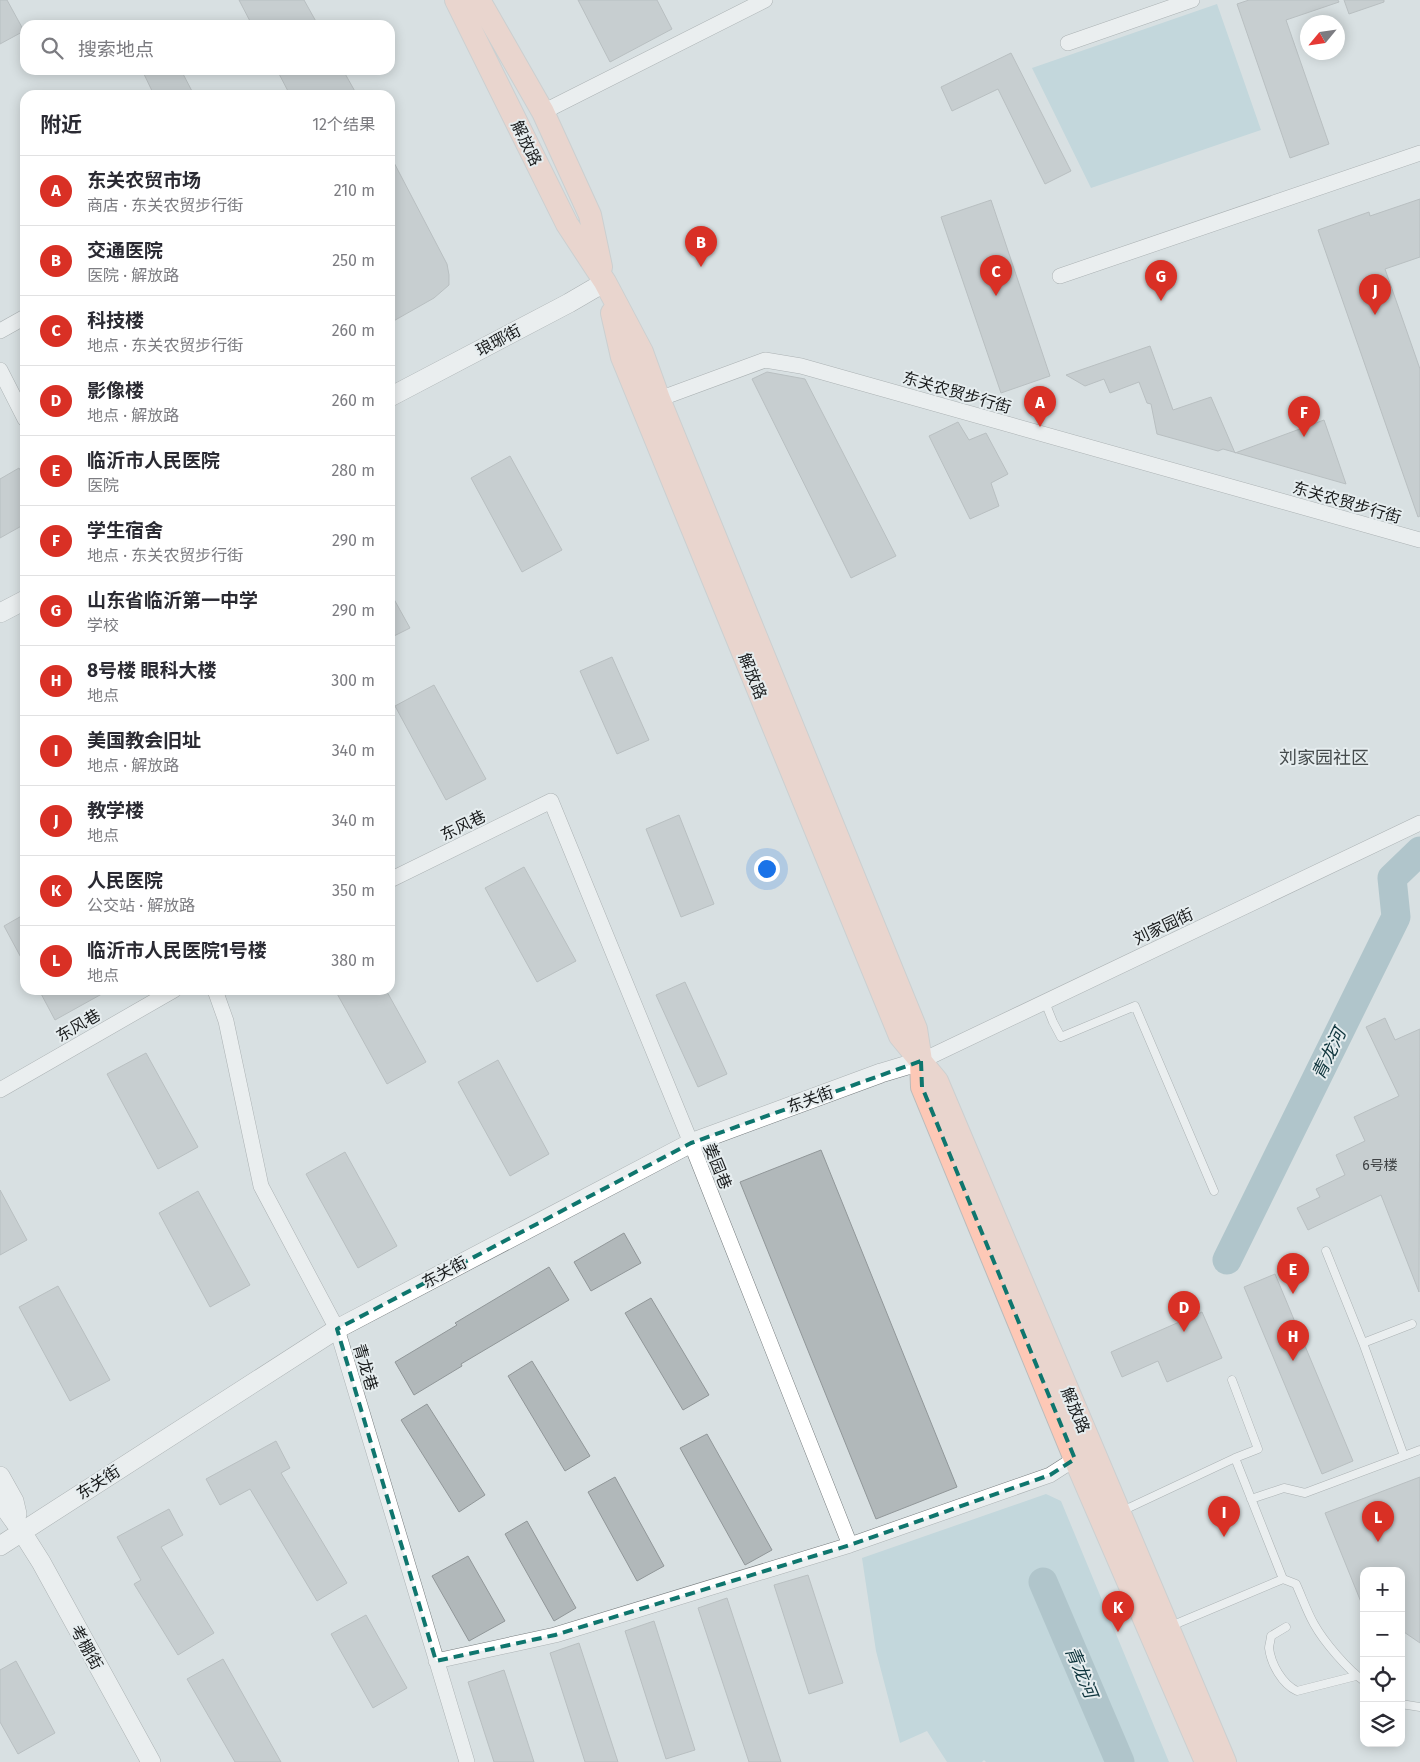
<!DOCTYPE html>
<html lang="zh">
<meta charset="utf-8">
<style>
:root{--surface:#fff;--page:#f2f2f3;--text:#2b2b33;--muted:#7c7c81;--line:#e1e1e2;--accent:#d93025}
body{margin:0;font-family:"Fira Sans","Noto Sans SC",sans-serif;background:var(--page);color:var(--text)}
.controls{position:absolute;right:15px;bottom:15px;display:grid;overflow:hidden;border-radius:10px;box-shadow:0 2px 12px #0003}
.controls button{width:45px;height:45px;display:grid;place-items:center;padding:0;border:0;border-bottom:1px solid var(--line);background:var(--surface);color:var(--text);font:25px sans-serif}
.compass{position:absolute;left:1300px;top:15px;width:45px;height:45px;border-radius:50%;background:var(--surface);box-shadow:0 2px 12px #0003;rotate:241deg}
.you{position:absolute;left:766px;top:868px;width:18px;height:18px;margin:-12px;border:4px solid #fff;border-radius:50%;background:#1a73e8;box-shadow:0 0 0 8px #1a73e833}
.badge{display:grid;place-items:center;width:32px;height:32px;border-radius:50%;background:var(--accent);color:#fff;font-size:16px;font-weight:700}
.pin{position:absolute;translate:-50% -41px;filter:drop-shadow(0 1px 2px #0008)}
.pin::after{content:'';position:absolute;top:26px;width:18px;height:15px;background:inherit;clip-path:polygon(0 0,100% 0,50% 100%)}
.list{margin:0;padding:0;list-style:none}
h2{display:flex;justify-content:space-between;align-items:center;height:65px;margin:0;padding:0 20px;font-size:21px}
h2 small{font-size:16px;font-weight:400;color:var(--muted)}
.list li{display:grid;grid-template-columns:32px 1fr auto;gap:15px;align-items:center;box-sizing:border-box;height:70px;padding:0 20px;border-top:1px solid var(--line)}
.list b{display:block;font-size:19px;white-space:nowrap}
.list p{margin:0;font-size:16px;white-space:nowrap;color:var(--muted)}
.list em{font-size:16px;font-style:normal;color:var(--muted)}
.icon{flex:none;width:28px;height:28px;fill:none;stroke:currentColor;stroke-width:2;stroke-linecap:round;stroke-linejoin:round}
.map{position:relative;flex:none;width:1420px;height:1762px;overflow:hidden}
.search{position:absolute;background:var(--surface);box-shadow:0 2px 12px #0003;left:20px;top:20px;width:375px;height:55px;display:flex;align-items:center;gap:12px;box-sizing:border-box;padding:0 18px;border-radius:15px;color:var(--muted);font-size:19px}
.panel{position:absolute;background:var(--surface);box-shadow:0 2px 12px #0003;left:20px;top:90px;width:375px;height:905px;border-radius:15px}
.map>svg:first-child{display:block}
</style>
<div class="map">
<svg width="1420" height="1762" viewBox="0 0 1420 1762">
<rect width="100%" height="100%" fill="#d8e0e2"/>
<path fill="#a8ccd5" d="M1217,4L1261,130L1091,188L1032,68Z
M1046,1494L1061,1501L1169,1762H986L984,1760L982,1762H947L927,1731L900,1743L876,1651L862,1558Z"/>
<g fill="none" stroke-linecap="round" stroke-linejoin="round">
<path stroke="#7fa5af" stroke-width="29" d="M1227,1260L1396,917L1392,878L1420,851
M1043,1582L1120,1762"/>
</g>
<path fill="#b1b8ba" stroke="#919799" d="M0,0H7L24,31L0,44Z
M239,0H304L318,25H252Z
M578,0H657L672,29L610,62Z
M1249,0H1338L1339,2L1286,20L1329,144L1290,158L1237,4Z
M1344,0H1384V2L1349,14Z
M1011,53L1071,171L1045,184L998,89L952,111L941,87Z
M142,70H181L194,95H154Z
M277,70H343L357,95H290Z
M390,155L447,264L449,275V285L434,298L390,323Z
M1420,199V257L1385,269L1420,369V516L1418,517L1318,230L1369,212L1370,216Z
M991,200L1050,376L1001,393L941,217Z
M1150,346L1173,410L1211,397L1235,453L1324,420L1346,484L1223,449L1218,451L1157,434L1151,404L1147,403L1139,382L1110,393L1104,379L1085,386L1066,375Z
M767,372L805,379L896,556L851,578L752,379Z
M958,422L969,440L986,433L1008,474L991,483L999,506L970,519L929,436Z
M510,456L562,550L522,572L471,478Z
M19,468L25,479V524L0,538V479Z
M390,592L410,628L390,638Z
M612,657L649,740L617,754L580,671Z
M434,685L486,779L446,800L395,706Z
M679,815L714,904L681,917L646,829Z
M524,867L576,961L537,982L485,888Z
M25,914V965L4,926Z
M685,982L727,1074L698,1087L656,995Z
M39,990H109L55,1020Z
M335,990H386L426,1062L387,1084Z
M1385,1018L1395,1040L1420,1029L1419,1292L1381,1195L1308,1230L1297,1208L1320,1197L1316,1189L1345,1175L1336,1155L1365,1141L1354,1117L1399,1096L1366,1027Z
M146,1053L198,1147L158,1169L107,1074Z
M498,1060L549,1154L510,1176L458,1082Z
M821,1150L957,1487L876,1519L740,1182Z
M345,1152L397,1246L358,1268L306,1174Z
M0,1190L27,1240L0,1255Z
M198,1191L250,1285L210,1307L159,1213Z
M624,1233L641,1263L591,1291L574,1262Z
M549,1267L569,1300L461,1364L462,1366L414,1395L395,1362L457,1325L455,1323Z
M1275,1274L1353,1461L1322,1474L1244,1287Z
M58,1286L110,1380L70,1401L19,1307Z
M651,1298L709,1395L683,1410L625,1313Z
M1202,1312L1222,1358L1167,1382L1158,1361L1122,1377L1111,1352Z
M532,1361L590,1456L565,1471L508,1376Z
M427,1404L485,1495L459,1512L401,1420Z
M707,1434L772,1550L745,1565L680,1448Z
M276,1441L290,1468L281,1473L347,1583L317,1601L250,1489L220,1505L206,1479Z
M615,1477L664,1566L637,1581L588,1492Z
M1420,1477V1643L1401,1630V1571H1364L1363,1607L1325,1513Z
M169,1509L183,1535L161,1547L214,1633L178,1655L134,1584L141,1580L117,1537Z
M527,1521L576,1608L554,1621L505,1534Z
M468,1556L505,1621L469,1641L432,1576Z
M808,1575L843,1683L809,1694L774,1585Z
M727,1598L781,1762H749L698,1608Z
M366,1615L407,1688L373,1708L331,1634Z
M654,1621L695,1750L666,1759L625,1631Z
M579,1643L618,1762H585L550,1653Z
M223,1659L281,1762H235L187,1679Z
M16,1661L55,1733L18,1754L0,1722V1670Z
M504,1670L534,1762H494L468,1682Z"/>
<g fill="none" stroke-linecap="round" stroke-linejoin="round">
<defs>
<path id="service" d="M1045,1002L1053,1022L1061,1037L1135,1006L1214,1191
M1326,1251L1363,1343L1404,1456
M1363,1343L1412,1324
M1235,1458L1283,1579
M1251,1499L1284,1488L1305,1493L1420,1450
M1120,1512L1235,1458L1258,1449L1232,1380
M1171,1626L1283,1579L1296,1584C1302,1597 1307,1612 1314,1624C1324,1642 1348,1670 1364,1681
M1286,1627L1271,1636C1271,1640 1269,1645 1269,1648C1271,1664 1282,1684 1297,1691L1356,1676
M1401,1704L1420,1707"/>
<path id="minor" d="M1068,43L1192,0
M543,112L765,0
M1060,276L1420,153
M0,331L25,317
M0,370L25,419
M659,399L765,360L801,366L1420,540
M390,880L551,801L691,1143L850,1545
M215,990L226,1021L261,1186L337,1329L467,1762
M921,1061L1420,823
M0,1090L174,990
M436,1661L555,1635L850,1545L1050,1475L1075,1459"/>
<path id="tertiary" d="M390,397L569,303L605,282
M0,613L25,600
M0,1476L14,1501L17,1514
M0,1501L22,1532L41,1562L151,1762
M0,1546L337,1329L691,1143L881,1073L921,1061"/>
<path id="primary" d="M456,0L567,224L605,282L642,352L659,399L916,1029L921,1061L922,1087L1075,1459L1206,1762
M479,0L543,112L590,215L601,267
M612,313L622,357L900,1036L937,1081L1225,1762"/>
</defs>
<use href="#service" stroke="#757b7d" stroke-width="9"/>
<use href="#minor" stroke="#757b7d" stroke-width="16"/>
<use href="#tertiary" stroke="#757b7d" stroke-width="20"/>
<use href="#primary" stroke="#babbbb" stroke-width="24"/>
<use href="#service" stroke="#fff" stroke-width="8"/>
<use href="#minor" stroke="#fff" stroke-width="15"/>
<use href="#tertiary" stroke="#fff" stroke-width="19"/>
<use href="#primary" stroke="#fdc8b6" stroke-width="22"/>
</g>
<path d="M0 0H1420V1762H0ZM921,1061L922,1087L1075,1459L1050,1475L850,1545L555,1635L436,1661L337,1329L691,1143Z" fill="#d8e0e2" fill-opacity=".55" fill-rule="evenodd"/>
<path fill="none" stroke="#0f766e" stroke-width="4" stroke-dasharray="10 6" stroke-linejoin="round" d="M921,1061L922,1087L1075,1459L1050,1475L850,1545L555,1635L436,1661L337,1329L691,1143Z"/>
<g text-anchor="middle" stroke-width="4" stroke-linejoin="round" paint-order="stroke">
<g font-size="14" fill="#3f4244">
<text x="1380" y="1170">6号楼</text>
</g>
<g font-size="16" fill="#191b1c" stroke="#e6edef">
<text transform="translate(527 143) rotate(64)" y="6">解放路</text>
<text transform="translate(498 340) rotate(-28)" y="6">琅琊街</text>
<text transform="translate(957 392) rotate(16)" y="6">东关农贸步行街</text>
<text transform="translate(1347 502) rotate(16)" y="6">东关农贸步行街</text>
<text transform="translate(753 676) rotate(68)" y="6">解放路</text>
<text transform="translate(463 825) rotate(-26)" y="6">东风巷</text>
<text transform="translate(1163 926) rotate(-25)" y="6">刘家园街</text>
<text transform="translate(78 1025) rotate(-30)" y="6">东风巷</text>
<text transform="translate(810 1099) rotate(-20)" y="6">东关街</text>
<text transform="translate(718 1166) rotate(68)" y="6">姜园巷</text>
<text transform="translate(444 1272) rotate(-28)" y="6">东关街</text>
<text transform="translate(366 1367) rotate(73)" y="6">青龙巷</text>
<text transform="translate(1076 1410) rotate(67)" y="6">解放路</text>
<text transform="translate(98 1482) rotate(-33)" y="6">东关街</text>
<text transform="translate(87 1647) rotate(61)" y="6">考棚街</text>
</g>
<g font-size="18" fill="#454b4c" stroke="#e6edef">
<text x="1324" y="764">刘家园社区</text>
</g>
<g font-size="18" font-style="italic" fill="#0e343c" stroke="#e6edef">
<text transform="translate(1329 1054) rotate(-64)" y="6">青龙河</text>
<text transform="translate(1081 1672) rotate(67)" y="6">青龙河</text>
</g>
</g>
</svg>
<div class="controls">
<button>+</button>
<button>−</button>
<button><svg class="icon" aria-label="locate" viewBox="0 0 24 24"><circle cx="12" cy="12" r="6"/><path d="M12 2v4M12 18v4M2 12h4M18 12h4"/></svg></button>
<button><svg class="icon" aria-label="layers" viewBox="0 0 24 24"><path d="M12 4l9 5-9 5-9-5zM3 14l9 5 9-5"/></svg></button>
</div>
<svg class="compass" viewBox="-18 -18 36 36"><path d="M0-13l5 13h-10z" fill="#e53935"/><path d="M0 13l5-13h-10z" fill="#7c7c81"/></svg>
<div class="you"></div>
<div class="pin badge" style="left:1040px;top:427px">A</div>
<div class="pin badge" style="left:701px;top:267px">B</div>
<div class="pin badge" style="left:996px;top:296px">C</div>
<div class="pin badge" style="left:1184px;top:1332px">D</div>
<div class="pin badge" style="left:1293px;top:1294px">E</div>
<div class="pin badge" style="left:1304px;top:437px">F</div>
<div class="pin badge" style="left:1161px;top:301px">G</div>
<div class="pin badge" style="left:1293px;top:1361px">H</div>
<div class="pin badge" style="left:1224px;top:1537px">I</div>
<div class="pin badge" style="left:1375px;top:315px">J</div>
<div class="pin badge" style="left:1118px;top:1632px">K</div>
<div class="pin badge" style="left:1378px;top:1542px">L</div>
<div class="search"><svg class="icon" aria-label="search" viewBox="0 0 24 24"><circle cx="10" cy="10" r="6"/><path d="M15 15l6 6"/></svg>搜索地点</div>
<section class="panel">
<h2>附近<small>12个结果</small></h2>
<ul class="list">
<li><span class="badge">A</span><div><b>东关农贸市场</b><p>商店 · 东关农贸步行街</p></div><em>210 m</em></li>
<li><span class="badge">B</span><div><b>交通医院</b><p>医院 · 解放路</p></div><em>250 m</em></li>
<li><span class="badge">C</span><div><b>科技楼</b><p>地点 · 东关农贸步行街</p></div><em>260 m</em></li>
<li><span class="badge">D</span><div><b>影像楼</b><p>地点 · 解放路</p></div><em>260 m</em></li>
<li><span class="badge">E</span><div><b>临沂市人民医院</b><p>医院</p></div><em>280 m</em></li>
<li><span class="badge">F</span><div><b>学生宿舍</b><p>地点 · 东关农贸步行街</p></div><em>290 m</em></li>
<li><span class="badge">G</span><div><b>山东省临沂第一中学</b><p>学校</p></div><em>290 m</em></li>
<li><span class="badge">H</span><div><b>8号楼 眼科大楼</b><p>地点</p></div><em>300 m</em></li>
<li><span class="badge">I</span><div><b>美国教会旧址</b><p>地点 · 解放路</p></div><em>340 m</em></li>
<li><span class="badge">J</span><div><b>教学楼</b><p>地点</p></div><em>340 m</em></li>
<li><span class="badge">K</span><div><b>人民医院</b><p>公交站 · 解放路</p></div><em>350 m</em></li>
<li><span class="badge">L</span><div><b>临沂市人民医院1号楼</b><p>地点</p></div><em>380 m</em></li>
</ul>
</section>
</div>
